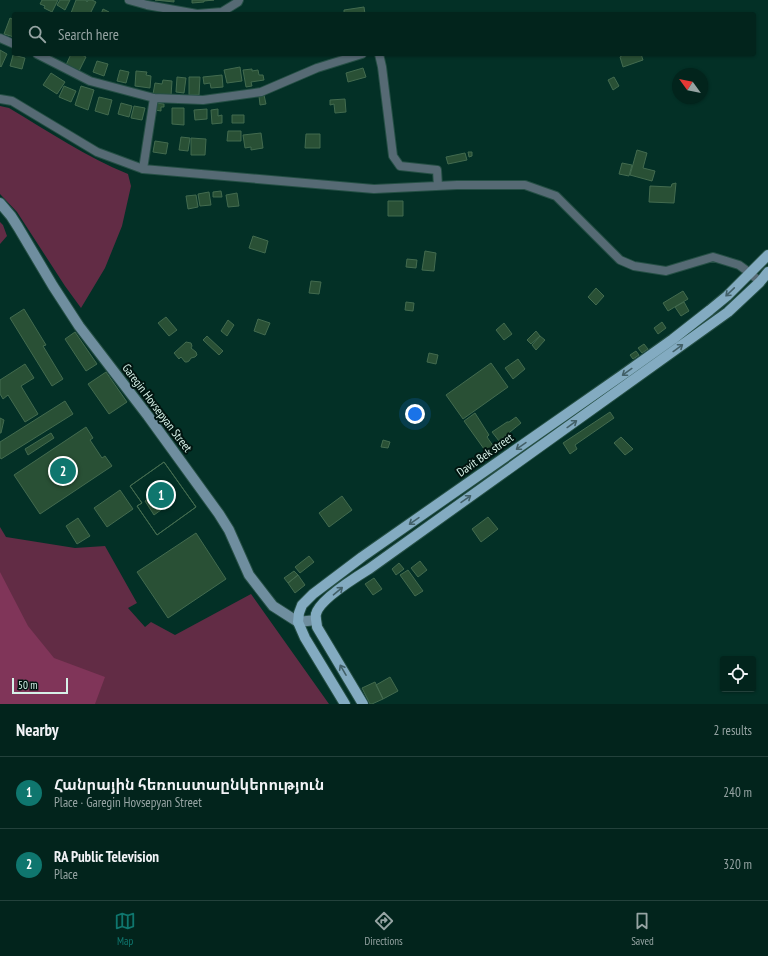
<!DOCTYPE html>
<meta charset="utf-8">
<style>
:root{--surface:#02241c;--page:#103029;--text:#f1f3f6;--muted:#96a4a3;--line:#23413b;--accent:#0f766e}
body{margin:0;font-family:"PT Sans Narrow","Noto Sans Armenian",sans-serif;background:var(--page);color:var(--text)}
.controls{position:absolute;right:12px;bottom:12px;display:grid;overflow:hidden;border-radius:4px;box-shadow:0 1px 3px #0004}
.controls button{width:36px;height:36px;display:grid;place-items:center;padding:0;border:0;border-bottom:1px solid var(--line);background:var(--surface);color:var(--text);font:20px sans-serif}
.compass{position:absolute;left:672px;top:68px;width:36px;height:36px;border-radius:50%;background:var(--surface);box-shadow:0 1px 3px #0004;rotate:303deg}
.scale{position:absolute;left:12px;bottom:10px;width:56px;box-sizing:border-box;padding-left:4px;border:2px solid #d6f1e8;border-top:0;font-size:11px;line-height:14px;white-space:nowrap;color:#d6f1e8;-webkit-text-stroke:3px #011510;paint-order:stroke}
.you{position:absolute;left:415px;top:414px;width:14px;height:14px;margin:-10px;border:3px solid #fff;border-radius:50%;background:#1a73e8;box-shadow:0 0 0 6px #1a73e833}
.badge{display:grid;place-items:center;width:26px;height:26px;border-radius:50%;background:var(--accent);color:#fff;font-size:13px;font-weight:700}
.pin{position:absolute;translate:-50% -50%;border:2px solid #fff;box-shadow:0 1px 4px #0006}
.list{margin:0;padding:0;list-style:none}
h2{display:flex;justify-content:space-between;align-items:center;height:52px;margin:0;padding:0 16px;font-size:17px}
h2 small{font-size:13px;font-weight:400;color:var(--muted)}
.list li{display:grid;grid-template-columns:26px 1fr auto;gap:12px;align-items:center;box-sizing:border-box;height:72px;padding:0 16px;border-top:1px solid var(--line)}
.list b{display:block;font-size:15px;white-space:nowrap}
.list p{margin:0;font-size:13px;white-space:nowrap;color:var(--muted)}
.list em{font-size:13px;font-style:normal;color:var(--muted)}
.icon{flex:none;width:22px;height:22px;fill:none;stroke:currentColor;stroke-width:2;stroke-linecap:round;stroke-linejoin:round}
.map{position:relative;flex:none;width:768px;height:704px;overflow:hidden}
.search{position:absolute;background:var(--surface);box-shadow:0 1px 3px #0004;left:12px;right:12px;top:12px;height:44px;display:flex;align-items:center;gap:10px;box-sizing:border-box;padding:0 14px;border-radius:4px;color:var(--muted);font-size:15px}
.sheet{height:196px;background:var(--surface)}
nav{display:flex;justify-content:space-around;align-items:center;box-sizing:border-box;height:56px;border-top:1px solid var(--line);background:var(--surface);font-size:11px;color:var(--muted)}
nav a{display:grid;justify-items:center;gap:2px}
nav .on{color:var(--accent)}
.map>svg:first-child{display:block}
</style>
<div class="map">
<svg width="768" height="704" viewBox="0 0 768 704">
<rect width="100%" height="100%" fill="#033026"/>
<path fill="#622c45" d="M0,106L9,108C48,131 86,157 128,174L131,186L122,226L105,268L81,308L65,286L17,212L0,194Z
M0,222L3,225L7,236L0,244Z
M0,527L6,537L75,548L105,546L137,603L128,608L145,627L151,622L175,635L251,594L329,704H0Z"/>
<path fill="#803559" d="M0,572L28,626L54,658L105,677L95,704H0Z"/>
<path fill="#295035" stroke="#436b4f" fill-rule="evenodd" d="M42,0H58L52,12L44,8L45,6L40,4Z
M60,0H70L65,10L57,5Z
M76,0H86L87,2L88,0H92L96,2L90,14H73L71,13Z
M155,0H174V2Z
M192,0H214L204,1V2L192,3Z
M364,7L365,14H344V10Z
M103,9L109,12V14H101Z
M10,18L14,20V37L4,34Z
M0,50L7,54L1,67L0,66Z
M71,54H80L86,57L79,71L66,65Z
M623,54H641L643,60L623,67L620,57L623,55Z
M13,55L25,58L22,69L10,66Z
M97,61L108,64L104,76L93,72Z
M240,67L242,81L227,83L224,70Z
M363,68L366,77L348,82L346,73Z
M252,69V71L258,70L259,75H263L264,80L251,82L252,86L246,87L243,70Z
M120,70L129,72L126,83L117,81Z
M136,71L147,72L146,75L151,76L150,88L135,86Z
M51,73L65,82L57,94L43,85Z
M222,75L223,87L211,88L210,83L204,84L203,77Z
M177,77L186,78L184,93L176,92Z
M189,77H200L199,95H189Z
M614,77L619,86L613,90L608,80Z
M163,80L172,81L171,96L153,94L155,83L162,84Z
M64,86L76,91L71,102L59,97Z
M81,86L94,90L88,110L75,105Z
M264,95L266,104L260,105L259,96Z
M99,97L112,100L108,115L95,111Z
M345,99L346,112L335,113L334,104L330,105V100Z
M121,103L132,106L129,117L118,114Z
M156,103L164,104V107H161V111L155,110Z
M134,106L145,108L142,120L131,118Z
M172,108H184V125L172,124Z
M207,109V119L195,120L194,110Z
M218,109V116L222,115V123L212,124L211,110Z
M232,115H244V123H232Z
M228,131H241V141H227Z
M261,133L263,148L251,150V147L245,148L243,135Z
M306,134H320V148H305Z
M181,137L190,138L188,151L179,150Z
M191,138L206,139L205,155H191Z
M155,141L168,143L166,154L153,152Z
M637,150L647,153L643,168L655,171L652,181L630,175Z
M468,152H472V156L469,157Z
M465,153L467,160L448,164L446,157Z
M622,163L632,165L629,176L619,174Z
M676,183L674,203L649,202L650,186L671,187L672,184Z
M221,191L222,197H213V192Z
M209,192L211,205L200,206L198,194Z
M237,193L239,206L228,207L226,195Z
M196,195L198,207L188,209L186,196Z
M388,201H403V216H388Z
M253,236L268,241L265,253L249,248Z
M425,251L436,253L434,271L422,270Z
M407,259L417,260L416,268L406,267Z
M311,281L321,282L319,294L309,293Z
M596,288L604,296L596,305L588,297Z
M683,291L688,299L668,311L663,303Z
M406,302L414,303L413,311L405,310Z
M684,302L689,311L681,316L675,307Z
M24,309L46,345L43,346L63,379L52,386L10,318Z
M166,317L177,330L169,336L158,323Z
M258,319L270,323L265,335L254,331Z
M228,320L234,325L227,336L221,331Z
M662,322L666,328L658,334L654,328Z
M504,323L512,334L504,340L496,330Z
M536,331L540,336L531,344L527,340Z
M75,332L97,364L86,371L65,339Z
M207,336L223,351L219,355L203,340Z
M540,336L545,340L536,350L532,345Z
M186,342L191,343L192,346L191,348L196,352L197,355L195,357L191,358L189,361L187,362H185L181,357L179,359L174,353Z
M644,344L648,349L642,353L638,348Z
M636,351L639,355L633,359L630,355Z
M429,353L438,355L436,364L427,362Z
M518,359L525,369L513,379L505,368Z
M491,363L508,387L463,419L446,395Z
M25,364L34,378L21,386L38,414L25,422L8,395L3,399L0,394V380Z
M106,372L127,402L109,414L88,384Z
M65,401L73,414L1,459L0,457V442Z
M610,412L614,418L575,445L577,449L570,454L563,443Z
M475,413L489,435L487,437L496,450L489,456L464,421Z
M516,417L521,423L499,441L492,432L507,422H509Z
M0,418L4,420L1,433H0Z
M86,427L93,438L90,440L102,458L105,456L112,466L40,514L14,475Z
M51,433L54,438L28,455L25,449Z
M621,437L633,449L625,455L614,443Z
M383,440L390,442L388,448L381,447Z
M164,462L196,507L157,535L137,506L142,503L130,486ZM162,488L172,502L154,515L145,501Z
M164,462L196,507L157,535L137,506L142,503L130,486Z
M120,490L133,509L107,527L94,508Z
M342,496L352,510L329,527L319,513Z
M488,517L498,529L481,542L472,529Z
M78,518L90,536L77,544L66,526Z
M196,533L226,579L168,618L137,572Z
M309,556L314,562L300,573L295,567Z
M420,561L427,570L418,577L411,568Z
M399,563L404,569L396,575L392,569Z
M408,570L423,591L415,596L400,575Z
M294,571L298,575L288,583L284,578Z
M298,575L305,585L295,593L288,583Z
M374,578L382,589L373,595L365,584Z
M390,677L398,691L383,699L376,685Z
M375,682L383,699L372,704H370L362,688Z"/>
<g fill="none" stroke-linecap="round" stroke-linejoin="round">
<defs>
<path id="street" d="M129,0L147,5L197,14L222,12L238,2L239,0
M0,38L14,44
M37,54L90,81L154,98L203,100L261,92L317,68L362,54
M379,54L382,67L393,156L400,166L437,170L438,186
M0,99L12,101L97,152L143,169L374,189L457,185H525L556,196L620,260L634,266L666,271L713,257L739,265L750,273L760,282
M143,169L154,98"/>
<path id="secondary" d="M0,203L11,216L18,227L53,286L79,326L148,416L219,514L229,530L249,575L273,606L298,622L316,620"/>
<path id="primary" d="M345,704L305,638L298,622L299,613L302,605L313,594L362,557L621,376L673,339L710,310L727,296L768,255
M363,704L317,627C317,623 315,618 316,614C319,600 356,577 369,569L728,312L760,282L768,272"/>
</defs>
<use href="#street" stroke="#254f45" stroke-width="10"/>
<use href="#secondary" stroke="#254f45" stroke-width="12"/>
<use href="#primary" stroke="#254f45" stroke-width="12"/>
<use href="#street" stroke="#566a74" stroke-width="8"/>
<use href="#secondary" stroke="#6f8e9f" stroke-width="10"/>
<use href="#primary" stroke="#83abc1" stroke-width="10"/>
</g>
<defs><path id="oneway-shaft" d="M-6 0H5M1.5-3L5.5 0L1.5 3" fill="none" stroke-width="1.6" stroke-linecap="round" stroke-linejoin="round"/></defs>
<g stroke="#426068">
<use href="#oneway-shaft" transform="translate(730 292) rotate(136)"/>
<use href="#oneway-shaft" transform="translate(678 348) rotate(-36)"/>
<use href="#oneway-shaft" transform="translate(627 372) rotate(144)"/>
<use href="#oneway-shaft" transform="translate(572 424) rotate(-36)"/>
<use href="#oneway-shaft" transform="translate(521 446) rotate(145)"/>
<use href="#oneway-shaft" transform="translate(466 499) rotate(-35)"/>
<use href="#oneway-shaft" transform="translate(414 521) rotate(145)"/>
<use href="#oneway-shaft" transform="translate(338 591) rotate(-40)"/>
<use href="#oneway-shaft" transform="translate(343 670) rotate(-120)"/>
</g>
<g text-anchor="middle" stroke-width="4" stroke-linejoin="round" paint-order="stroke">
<g font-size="12" fill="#d6f1e8" stroke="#011510">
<text transform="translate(157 408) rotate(53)" y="4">Garegin Hovsepyan Street</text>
<text transform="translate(485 455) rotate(-35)" y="4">Davit Bek street</text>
</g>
</g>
</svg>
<div class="controls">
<button><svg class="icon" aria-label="locate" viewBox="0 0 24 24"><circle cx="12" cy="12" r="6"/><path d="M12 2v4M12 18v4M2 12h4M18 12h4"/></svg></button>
</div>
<svg class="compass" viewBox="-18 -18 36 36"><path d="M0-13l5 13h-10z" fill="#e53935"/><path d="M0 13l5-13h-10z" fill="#96a4a3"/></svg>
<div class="scale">50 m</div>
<div class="you"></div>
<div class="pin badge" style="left:161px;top:495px">1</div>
<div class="pin badge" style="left:63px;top:471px">2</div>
<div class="search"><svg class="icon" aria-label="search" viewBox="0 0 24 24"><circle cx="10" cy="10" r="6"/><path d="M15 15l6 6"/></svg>Search here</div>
</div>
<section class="sheet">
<h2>Nearby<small>2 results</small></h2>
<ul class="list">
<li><span class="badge">1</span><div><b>Հանրային հեռուստաընկերություն</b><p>Place · Garegin Hovsepyan Street</p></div><em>240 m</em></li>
<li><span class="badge">2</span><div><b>RA Public Television</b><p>Place</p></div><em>320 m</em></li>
</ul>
</section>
<nav>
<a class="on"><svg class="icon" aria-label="map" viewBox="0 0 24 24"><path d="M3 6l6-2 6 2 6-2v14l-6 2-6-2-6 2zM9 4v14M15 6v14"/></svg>Map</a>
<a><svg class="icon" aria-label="directions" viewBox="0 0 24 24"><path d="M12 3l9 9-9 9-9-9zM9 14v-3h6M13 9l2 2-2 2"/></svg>Directions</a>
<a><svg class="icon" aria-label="saved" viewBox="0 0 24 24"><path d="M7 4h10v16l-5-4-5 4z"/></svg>Saved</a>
</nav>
